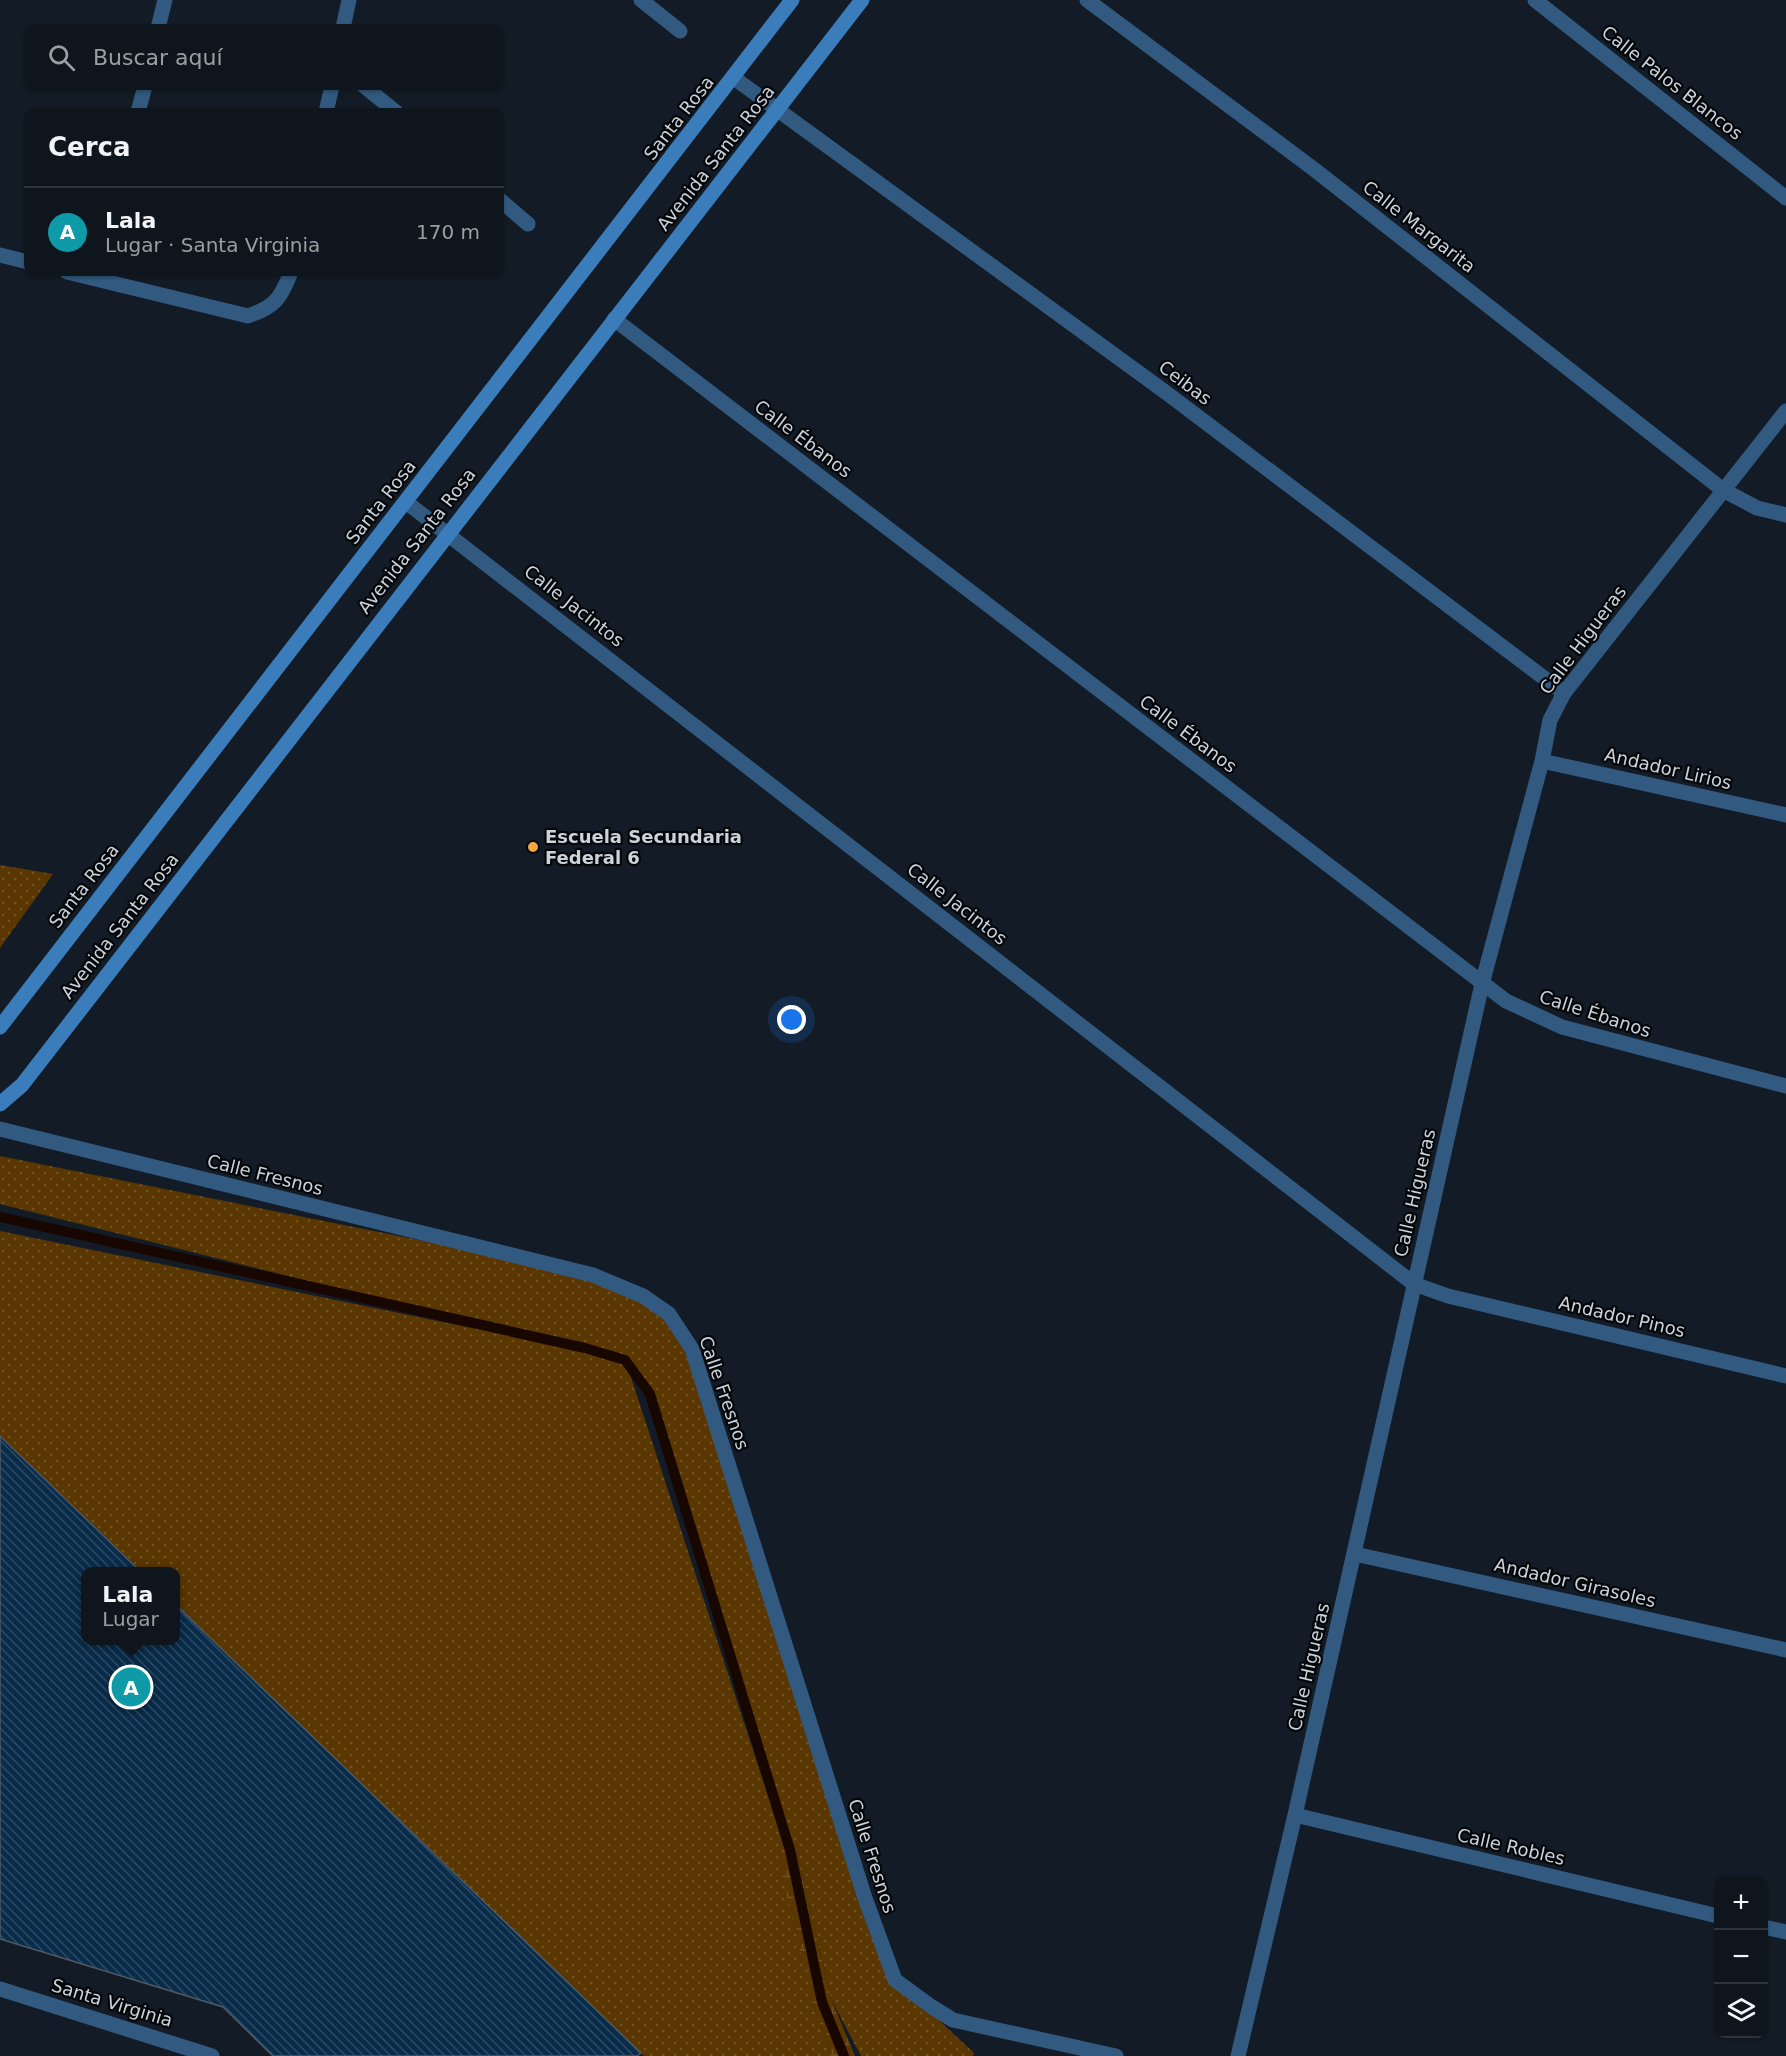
<!DOCTYPE html>
<html lang="es">
<meta charset="utf-8">
<style>
:root{--surface:#0e151c;--page:#1c2229;--text:#f1f3f6;--muted:#9b9fa3;--line:#2e343b;--accent:#0f766e}
body{margin:0;font-family:"DejaVu Sans",sans-serif;background:var(--page);color:var(--text)}
.controls{position:absolute;right:18px;bottom:18px;display:grid;overflow:hidden;border-radius:12px;box-shadow:0 2px 4px #0004}
.controls button{width:54px;height:54px;display:grid;place-items:center;padding:0;border:0;border-bottom:2px solid var(--line);background:var(--surface);color:var(--text);font:30px sans-serif}
.you{position:absolute;left:792px;top:1020px;width:21px;height:21px;margin:-15px;border:4px solid #fff;border-radius:50%;background:#1a73e8;box-shadow:0 0 0 9px #1a73e833}
.badge{display:grid;place-items:center;width:39px;height:39px;border-radius:50%;background:var(--accent);color:#fff;font-size:20px;font-weight:700}
.pin{position:absolute;translate:-50% -50%;border:3px solid #fff;box-shadow:0 2px 6px #0006}
.popup{position:absolute;left:81px;top:1567px;width:99px;height:78px;box-sizing:border-box;display:grid;place-content:center;border-radius:12px;background:var(--surface);filter:drop-shadow(0 2px 4px #0005);font-size:20px;white-space:nowrap;color:var(--muted)}
.popup b{font-size:22px;color:var(--text)}
.popup::after{content:'';position:absolute;left:50%;top:100%;margin-left:-12px;border:12px solid transparent;border-top-color:var(--surface)}
.list{margin:0;padding:0;list-style:none}
h2{display:flex;justify-content:space-between;align-items:center;height:78px;margin:0;padding:0 24px;font-size:26px}
h2 small{font-size:20px;font-weight:400;color:var(--muted)}
.list li{display:grid;grid-template-columns:39px 1fr auto;gap:18px;align-items:center;box-sizing:border-box;height:90px;padding:0 24px;border-top:2px solid var(--line)}
.list b{display:block;font-size:22px;white-space:nowrap}
.list p{margin:0;font-size:20px;white-space:nowrap;color:var(--muted)}
.list em{font-size:20px;font-style:normal;color:var(--muted)}
.icon{flex:none;width:33px;height:33px;fill:none;stroke:currentColor;stroke-width:2;stroke-linecap:round;stroke-linejoin:round}
.map{position:relative;flex:none;width:1786px;height:2056px;overflow:hidden}
.search{position:absolute;background:var(--surface);box-shadow:0 2px 4px #0004;left:24px;top:24px;width:480px;height:66px;display:flex;align-items:center;gap:15px;box-sizing:border-box;padding:0 21px;border-radius:12px;color:var(--muted);font-size:22px}
.panel{position:absolute;background:var(--surface);box-shadow:0 2px 4px #0004;left:24px;top:108px;width:480px;height:168px;border-radius:12px}
.map>svg:first-child{display:block}
</style>
<div class="map">
<svg width="1786" height="2056" viewBox="0 0 1786 2056">
<defs>
<pattern id="green-dots" width="8" height="8" patternUnits="userSpaceOnUse" patternTransform="scale(1.5)"><rect width="8" height="8" fill="#5a3601"/><path d="M2 2h.1M6 6h.1" fill="none" stroke="#705225" stroke-width="1.8" stroke-linecap="round"/></pattern>
<pattern id="wetland-marsh" width="20" height="14" patternUnits="userSpaceOnUse" patternTransform="scale(1.5)"><rect width="20" height="14" fill="#5a3601"/><path d="M1 5h8M5 5V1M11 12h8M15 12V8" fill="none" stroke="#705225"/></pattern>
<pattern id="building-back-hatch" width="6" height="6" patternUnits="userSpaceOnUse" patternTransform="scale(1.5)"><rect width="6" height="6" fill="#092c4a"/><path d="M-1 5l2 2M0 0l6 6M5-1l2 2" fill="none" stroke="#2c4a64"/></pattern>
</defs>
<rect width="100%" height="100%" fill="#131c26"/>
<path fill="url(#green-dots)" d="M0,865L53,874L0,948Z
M0,1156L593,1275L643,1296L692,1349L895,1979L974,2053L973,2056H861L832,2001L797,1856L650,1394L626,1362L788,1857L813,2004L831,2056H644L176,1605V1572L141,1571L0,1436V1231L604,1355L0,1204Z"/>
<path fill="url(#wetland-marsh)" d="M797,1856L832,2001L855,2056H831L813,2004L778,1859Z"/>
<g fill="none" stroke-linecap="round" stroke-linejoin="round">
<path stroke="#170700" stroke-width="10" d="M0,1217L585,1348L625,1360L650,1394L790,1850L822,2002L844,2056"/>
</g>
<path fill="url(#building-back-hatch)" stroke="#4e5964" stroke-width="1.5" d="M0,1436L141,1572H86V1640H176V1605L641,2053L637,2056H273L223,2007L0,1939Z"/>
<g fill="none" stroke-linecap="round" stroke-linejoin="round">
<path stroke="#325a80" stroke-width="15" d="M158,28L165,0
M138,112L145,86"/>
<path stroke="#325a80" stroke-width="15" d="M641,0L680,31
M1087,0L1315,170L1723,490L1757,508L1786,515
M1535,0L1786,198
M343,28L349,0
M734,78L1168,394L1564,693
M364,86L396,112
M326,112L332,86
M500,200L528,224
M0,255L28,262
M67,272L248,316C275,307 281,298 291,272
M614,319L1506,1001L1562,1027L1786,1086
M406,502L1414,1284L1448,1296L1786,1376
M1542,761L1786,815
M0,1129L593,1275L643,1296L669,1314L692,1349L865,1898L895,1980L932,2007L953,2020L1116,2056
M1355,1554L1786,1650
M1295,1815L1718,1916
M1764,1927L1786,1932
M0,1989L212,2056
M1238,2056L1295,1815L1482,984L1542,761L1550,720L1564,693L1786,411"/>
<path stroke="#3a7dba" stroke-width="15" d="M0,1027L792,0
M0,1104L22,1085L862,0"/>
</g>
<circle fill="#f2a541" stroke="#04070a" stroke-width="2" cx="533" cy="847" r="6"/>
<g text-anchor="middle" stroke-width="4.5" stroke-linejoin="round" paint-order="stroke">
<g font-size="18" fill="#ccd2d9" stroke="#04070a">
<text transform="translate(1672 83) rotate(38)" y="6">Calle Palos Blancos</text>
<text transform="translate(679 118) rotate(-52)" y="6">Santa Rosa</text>
<text transform="translate(716 158) rotate(-52)" y="6">Avenida Santa Rosa</text>
<text transform="translate(1419 227) rotate(38)" y="6">Calle Margarita</text>
<text transform="translate(1185 383) rotate(37)" y="6">Ceibas</text>
<text transform="translate(803 439) rotate(37)" y="6">Calle Ébanos</text>
<text transform="translate(381 502) rotate(-52)" y="6">Santa Rosa</text>
<text transform="translate(417 541) rotate(-52)" y="6">Avenida Santa Rosa</text>
<text transform="translate(574 606) rotate(38)" y="6">Calle Jacintos</text>
<text transform="translate(1583 640) rotate(-53)" y="6">Calle Higueras</text>
<text transform="translate(1188 734) rotate(37)" y="6">Calle Ébanos</text>
<text transform="translate(1668 769) rotate(13)" y="6">Andador Lirios</text>
<text transform="translate(84 886) rotate(-52)" y="6">Santa Rosa</text>
<text transform="translate(957 904) rotate(38)" y="6">Calle Jacintos</text>
<text transform="translate(120 926) rotate(-52)" y="6">Avenida Santa Rosa</text>
<text transform="translate(1595 1014) rotate(18)" y="6">Calle Ébanos</text>
<text transform="translate(265 1175) rotate(14)" y="6">Calle Fresnos</text>
<text transform="translate(1415 1193) rotate(-77)" y="6">Calle Higueras</text>
<text transform="translate(1622 1317) rotate(13)" y="6">Andador Pinos</text>
<text transform="translate(724 1393) rotate(71)" y="6">Calle Fresnos</text>
<text transform="translate(1575 1583) rotate(13)" y="6">Andador Girasoles</text>
<text transform="translate(1309 1667) rotate(-77)" y="6">Calle Higueras</text>
<text transform="translate(1511 1847) rotate(13)" y="6">Calle Robles</text>
<text transform="translate(872 1856) rotate(72)" y="6">Calle Fresnos</text>
<text transform="translate(112 2003) rotate(17)" y="6">Santa Virginia</text>
</g>
<g font-size="18" font-weight="bold" fill="#ccd2d9" stroke="#04070a" text-anchor="start">
<text x="545" y="843">Escuela Secundaria<tspan x="545" dy="21">Federal 6</tspan></text>
</g>
</g>
</svg>
<div class="controls">
<button>+</button>
<button>−</button>
<button><svg class="icon" aria-label="layers" viewBox="0 0 24 24"><path d="M12 4l9 5-9 5-9-5zM3 14l9 5 9-5"/></svg></button>
</div>
<div class="you"></div>
<div class="pin badge" style="left:131px;top:1687px;background:#0f9aa8">A</div>
<div class="popup"><b>Lala</b>Lugar</div>
<div class="search"><svg class="icon" aria-label="search" viewBox="0 0 24 24"><circle cx="10" cy="10" r="6"/><path d="M15 15l6 6"/></svg>Buscar aquí</div>
<section class="panel">
<h2>Cerca<small></small></h2>
<ul class="list">
<li><span class="badge" style="background:#0f9aa8">A</span><div><b>Lala</b><p>Lugar · Santa Virginia</p></div><em>170 m</em></li>
</ul>
</section>
</div>
